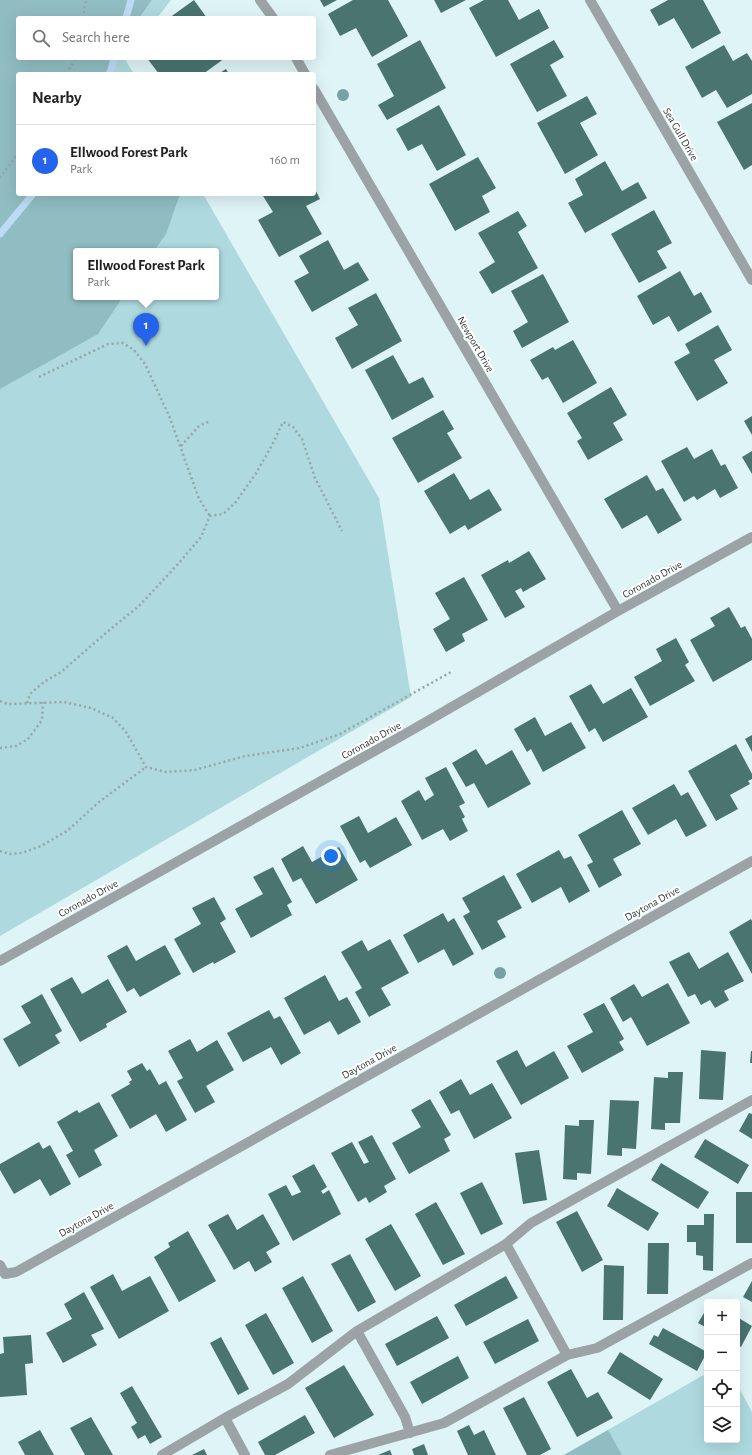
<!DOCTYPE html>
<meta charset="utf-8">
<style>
:root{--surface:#fff;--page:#f6f6f6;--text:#222;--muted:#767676;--line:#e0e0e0;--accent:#2563eb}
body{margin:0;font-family:"Alegreya Sans",sans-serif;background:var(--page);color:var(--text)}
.controls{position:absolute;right:12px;bottom:12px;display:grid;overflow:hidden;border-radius:4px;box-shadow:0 4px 16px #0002}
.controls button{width:36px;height:36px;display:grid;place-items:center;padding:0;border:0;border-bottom:1px solid var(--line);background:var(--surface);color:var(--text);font:20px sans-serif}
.you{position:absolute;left:331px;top:856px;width:14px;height:14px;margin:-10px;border:3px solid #fff;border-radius:50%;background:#1a73e8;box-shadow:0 0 0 6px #1a73e833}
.badge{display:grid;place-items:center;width:26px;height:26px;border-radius:50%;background:var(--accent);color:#fff;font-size:13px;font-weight:700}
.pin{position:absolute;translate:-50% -33px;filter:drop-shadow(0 1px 2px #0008)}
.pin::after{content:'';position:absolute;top:21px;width:14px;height:12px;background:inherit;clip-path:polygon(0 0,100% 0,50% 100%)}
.popup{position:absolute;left:73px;top:248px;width:146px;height:52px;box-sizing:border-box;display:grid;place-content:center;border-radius:4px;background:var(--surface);filter:drop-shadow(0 1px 3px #0005);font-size:13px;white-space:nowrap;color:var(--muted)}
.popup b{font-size:15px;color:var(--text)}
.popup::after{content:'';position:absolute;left:50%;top:100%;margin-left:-8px;border:8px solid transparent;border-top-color:var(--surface)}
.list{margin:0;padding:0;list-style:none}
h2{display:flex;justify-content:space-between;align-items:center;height:52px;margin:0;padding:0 16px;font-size:17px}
h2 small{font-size:13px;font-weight:400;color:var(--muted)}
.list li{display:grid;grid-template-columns:26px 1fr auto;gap:12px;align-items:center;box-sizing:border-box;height:72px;padding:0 16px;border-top:1px solid var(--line)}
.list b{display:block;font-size:15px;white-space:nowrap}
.list p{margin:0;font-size:13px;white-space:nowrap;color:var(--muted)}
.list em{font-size:13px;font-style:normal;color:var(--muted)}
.icon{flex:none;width:22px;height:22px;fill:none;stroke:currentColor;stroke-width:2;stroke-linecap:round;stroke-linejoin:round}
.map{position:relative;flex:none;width:752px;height:1455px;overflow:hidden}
.search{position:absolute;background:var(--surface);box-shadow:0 4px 16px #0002;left:16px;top:16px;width:300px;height:44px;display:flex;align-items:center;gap:10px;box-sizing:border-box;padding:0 14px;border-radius:4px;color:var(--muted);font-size:15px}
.panel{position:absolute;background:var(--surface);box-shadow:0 4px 16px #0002;left:16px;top:72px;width:300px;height:124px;border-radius:4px}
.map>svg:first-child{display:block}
</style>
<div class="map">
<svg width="752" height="1455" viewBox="0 0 752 1455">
<rect width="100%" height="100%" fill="#def4f6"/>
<path fill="#aedadf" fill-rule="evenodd" d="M0,0H171L157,18H18V58H128L126,61L134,74H18V194H203L379,498L411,697L0,936ZM76,251H216V297H76Z
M707,1373V1440H737V1384L752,1412V1455H564Z"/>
<path fill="#90bdc2" d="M0,0H152L139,18H18V58H113L105,74H18V194H180L166,234L154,251H76V297H123L98,334L0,389Z
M608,1430L622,1455H564Z"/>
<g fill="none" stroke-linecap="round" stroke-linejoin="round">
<path stroke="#bcdcf5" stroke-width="7" d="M126,18L131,0
M110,74L114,58
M0,234L33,194"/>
</g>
<path fill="#49746f" d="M194,0L207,18H169Z
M320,0H337L324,7Z
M353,0H388L408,36L372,57L356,28L340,36L328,14Z
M434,0H466L441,13Z
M484,0H508L519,20L539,9L549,28L496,57L469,8Z
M668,0H703L721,33L692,49L674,18L659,26L650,10Z
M420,40L446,88L387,120L378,105L394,96L377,64Z
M554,40L564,57L550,65L567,96L537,112L510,64Z
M724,45L733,61L747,53L752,61V94L727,108L716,90L702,98L685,67Z
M147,58H225L203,74H159Z
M226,69L229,74H218Z
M587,96L597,114L580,123L598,155L565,174L537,123Z
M752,103V165L744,170L717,122Z
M439,105L466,155L437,171L422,144L408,151L396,129Z
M478,157L496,188L482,196L490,212L455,231L429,184Z
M605,161L622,191L638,182L647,198L585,233L568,203L583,195L575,179Z
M314,187L320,199L306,206L322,234L279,257L258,220L273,212L263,196L266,194H314Z
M654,210L672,243L657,251L667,268L639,283L611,234Z
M518,211L527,226L518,232L538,268L492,294L479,272L495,262L478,233Z
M328,240L344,270L358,262L369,280L312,312L294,281L309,273L299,256Z
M680,271L694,296L701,292L712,312L678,332L669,316L653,325L637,296Z
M543,274L569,322L522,348L513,331L528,322L511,291Z
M376,293L402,341L352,369L335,338L358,325L348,308Z
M718,325L732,350L714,360L728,383L697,401L674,362L690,353L685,344Z
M573,340L597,383L563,403L548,377L542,380L530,360L553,347L555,350Z
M393,355L409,384L423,377L434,397L392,420L365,370Z
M611,387L627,415L613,423L623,440L588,460L577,441L582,438L567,413Z
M443,410L454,429L447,433L462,458L418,483L392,438Z
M752,416V435L744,421Z
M687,447L694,459L712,449L721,466L725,464L738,488L720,498L715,489L697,500L694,496L684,502L661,461Z
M752,451V474L742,457Z
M454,473L470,500L489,489L502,510L468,530L465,525L450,534L424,491Z
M647,475L656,491L663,488L682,520L658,534L647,515L622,529L604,499Z
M529,551L546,579L523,592L521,588L515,591L525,607L505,618L481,575L508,560L509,563Z
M464,577L488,620L462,634L465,641L446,652L433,629L450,619L435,593Z
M729,607L741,628L745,626L752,639V660L713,682L690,640L715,626L710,618Z
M676,638L689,662L685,665L695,681L650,706L634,677L662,661L656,649Z
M591,684L603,704L631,688L648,717L603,742L595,728L589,732L569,696Z
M535,717L545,736L571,722L586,748L543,772L531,749L527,752L514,729Z
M752,735V752L745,739Z
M736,744L752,774V779L748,781L750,784L730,795L738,809L716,821L688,771Z
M476,749L486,765L512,750L531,784L488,808L474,783L466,787L452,763Z
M446,767L465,803L459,806L465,817L462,819L468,831L450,841L443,829L422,840L401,801L419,790L425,801L434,795L425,778Z
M674,784L681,796L688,792L707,826L686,837L676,819L648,835L632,808Z
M622,810L641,844L613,859L622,875L599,888L587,865L593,862L578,835Z
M359,816L368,833L396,817L412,845L370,868L365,860L360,863L340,826Z
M303,846L312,862L339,847L358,880L316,904L301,878L293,882L281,859Z
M559,850L564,859L571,856L590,891L569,903L561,887L532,903L516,874Z
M273,867L292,902L287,905L292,915L251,938L235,909L263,894L253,877Z
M504,875L522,908L497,921L506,937L482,950L463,916L470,912L462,898Z
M214,897L226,919L220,923L236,952L214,964L213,962L193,973L174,939L201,924L192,908Z
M443,913L448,922L454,918L474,954L453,966L444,949L418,963L403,935Z
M751,919L752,921V974L729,932Z
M390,939L409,973L381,988L391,1005L369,1017L355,992L362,988L341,952L362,940L368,951Z
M127,945L136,961L165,945L181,974L140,997L134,988L127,992L107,956Z
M689,952L699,969L728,952L744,981L724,991L729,1000L715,1008L710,1000L701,1005L695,994L688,997L669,962Z
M325,975L339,1001L347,997L361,1022L338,1035L330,1021L304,1035L284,998Z
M72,977L82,994L108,979L127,1012L106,1024L107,1027L80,1042L50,989Z
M668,983L690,1023L647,1046L631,1017L623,1022L610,998L634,984L642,997Z
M42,994L62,1031L55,1035L60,1043L19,1067L3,1039L31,1023L21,1006Z
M604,1003L624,1039L619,1042L624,1050L582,1073L567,1046L593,1032L583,1014Z
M269,1010L274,1019L280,1016L301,1053L281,1065L271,1047L243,1062L227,1033Z
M190,1039L197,1052L217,1040L234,1070L206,1086L215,1102L195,1113L177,1081L183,1078L168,1051Z
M517,1050L526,1067L554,1051L569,1078L521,1105L496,1061Z
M701,1050L726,1052L723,1100L699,1099Z
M751,1051H752V1063H750Z
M142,1063L147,1071L150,1069L159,1085L166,1081L187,1120L166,1132L156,1114L130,1129L111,1095L130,1084L129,1082L132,1080L127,1071Z
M668,1072H683L680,1123H665V1130L651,1129L654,1077L668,1078Z
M461,1079L470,1095L492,1083L512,1118L474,1139L459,1110L451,1114L439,1092Z
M430,1099L451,1135L444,1139L450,1151L409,1174L392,1143L421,1127L411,1110Z
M610,1100L639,1101L636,1149L622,1148V1156L607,1155Z
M99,1102L118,1136L94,1150L102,1165L79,1178L66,1155L73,1151L57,1122L77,1110L79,1113Z
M749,1113L752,1114V1139L739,1131Z
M579,1120H594L591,1174L577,1173V1180L563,1179L565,1125L579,1126Z
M372,1135L396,1179L384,1186L387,1192L369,1203L366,1197L358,1202L331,1153L352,1142L364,1164L369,1162L358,1142Z
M705,1139L749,1165L738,1184L694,1157Z
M39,1142L43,1149L50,1145L71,1184L50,1196L40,1179L14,1194L0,1170V1164Z
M539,1150L547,1200L523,1204L515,1153Z
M661,1163L709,1192L698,1209L651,1180Z
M314,1164L327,1187L321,1191L323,1194L329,1190L341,1214L293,1241L268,1194L286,1185L292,1196L301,1192L292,1176Z
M482,1182L503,1224L481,1235L460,1193Z
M617,1188L659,1213L648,1231L607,1206Z
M736,1192H752V1243H736Z
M436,1202L465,1254L443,1265L415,1214Z
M577,1211L603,1260L582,1272L556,1222Z
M228,1214L237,1230L263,1214L280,1244L266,1252L272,1262L255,1272L249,1261L234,1270L208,1225Z
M704,1214H714L713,1271L703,1270V1256L696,1255V1242H687V1225H704Z
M391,1224L421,1276L395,1291L365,1239Z
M188,1231L216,1281L179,1302L154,1257L170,1247L168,1243Z
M648,1243H669L668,1294H647Z
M350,1254L376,1302L358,1312L331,1264Z
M604,1265L624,1266L623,1320H603Z
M113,1274L122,1291L150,1276L169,1311L119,1339L90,1287Z
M303,1276L333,1331L312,1343L282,1288Z
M506,1276L518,1298L466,1326L454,1305Z
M752,1281V1302L743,1297Z
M84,1292L104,1329L91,1335L97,1345L63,1363L46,1333L72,1319L64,1304Z
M707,1308V1328L698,1323Z
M266,1313L294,1363L273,1375L245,1325Z
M437,1316L449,1338L397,1366L385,1344Z
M737,1317L752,1326L741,1347L737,1345Z
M528,1319L539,1341L495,1364L483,1342Z
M663,1328L707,1352L697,1371L649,1344L654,1335L658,1337Z
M31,1335L33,1363L25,1364L27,1395L0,1397V1354L4,1353L3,1337Z
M221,1337L249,1389L238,1395L210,1343Z
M620,1352L663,1379L650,1400L607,1373Z
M458,1356L469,1378L422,1404L410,1382Z
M344,1365L374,1415L334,1438L305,1388Z
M571,1369L587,1398L598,1392L613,1418L577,1437L547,1382Z
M132,1386L162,1437L150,1444L145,1435L138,1439L131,1427L137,1423L120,1393Z
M524,1397L551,1449L540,1455H527L503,1408Z
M305,1415L315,1433L275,1455H265L258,1442Z
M91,1417L113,1455H85L70,1428Z
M469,1425L474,1435L484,1430L496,1455H468L457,1431Z
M40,1430L54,1455H25L18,1442Z
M424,1444L428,1455H414L412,1449Z
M204,1449L207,1455H192Z
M390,1450L392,1455H378Z"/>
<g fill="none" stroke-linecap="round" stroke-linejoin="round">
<path stroke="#95a6a7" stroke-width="2.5" stroke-dasharray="2 3" stroke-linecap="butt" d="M83,18L86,0
M67,74L75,58
M0,178L18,153
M39,377L108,344L123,343L134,350L145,364L170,418L199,499L210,516
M181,446L199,426L210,421
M0,701L8,704L64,702L91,708L113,718L126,732L146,767L166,772L195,770L245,756L300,748L340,734L451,672
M27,703L30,694L44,682L61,672L113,627L139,606L179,563L201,537L210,516L223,514L235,503L255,475L271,447L283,422L293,427L302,439L315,478L342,531
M0,748L16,746L28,739L42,720L43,702
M0,851L10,854L22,853L41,846L67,831L99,802L146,767"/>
<path stroke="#9ba3a6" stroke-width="10" d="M260,0L273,18
M590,0L752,280
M296,58L305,74
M314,89L618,611
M0,961L412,730L618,611L752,537
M506,1244L567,1355
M0,1265L5,1274L16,1272L752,861
M357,1331L405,1417L410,1433
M225,1418L245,1455
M162,1455L225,1418L288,1384L357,1331L506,1244L531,1223L752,1100
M330,1455L444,1423L567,1355L597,1348L752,1263"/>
</g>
<g fill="#76a2a6">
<circle cx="343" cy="95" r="6"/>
<circle cx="500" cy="973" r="6"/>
</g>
<g text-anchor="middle" stroke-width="4" stroke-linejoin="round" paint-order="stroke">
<g font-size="11" fill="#333b3c" stroke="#fff">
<text transform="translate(681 134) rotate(60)" y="4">Sea Gull Drive</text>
<text transform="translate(476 344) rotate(60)" y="4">Newport Drive</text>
<text transform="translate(652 579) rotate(-29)" y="4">Coronado Drive</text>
<text transform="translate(371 740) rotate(-29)" y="4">Coronado Drive</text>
<text transform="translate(88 898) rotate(-29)" y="4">Coronado Drive</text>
<text transform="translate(652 903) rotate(-29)" y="4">Daytona Drive</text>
<text transform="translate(369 1061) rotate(-29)" y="4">Daytona Drive</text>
<text transform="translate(86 1219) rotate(-29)" y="4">Daytona Drive</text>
</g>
</g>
</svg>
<div class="controls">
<button>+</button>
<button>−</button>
<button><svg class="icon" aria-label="locate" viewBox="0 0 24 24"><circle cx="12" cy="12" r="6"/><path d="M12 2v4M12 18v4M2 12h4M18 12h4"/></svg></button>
<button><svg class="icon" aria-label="layers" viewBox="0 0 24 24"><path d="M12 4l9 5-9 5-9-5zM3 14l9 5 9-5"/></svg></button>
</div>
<div class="you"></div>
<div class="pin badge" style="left:146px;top:346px">1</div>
<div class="popup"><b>Ellwood Forest Park</b>Park</div>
<div class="search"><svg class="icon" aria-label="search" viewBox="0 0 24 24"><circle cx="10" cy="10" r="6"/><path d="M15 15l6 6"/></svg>Search here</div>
<section class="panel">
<h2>Nearby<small></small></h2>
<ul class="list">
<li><span class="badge">1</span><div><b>Ellwood Forest Park</b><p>Park</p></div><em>160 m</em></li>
</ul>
</section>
</div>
